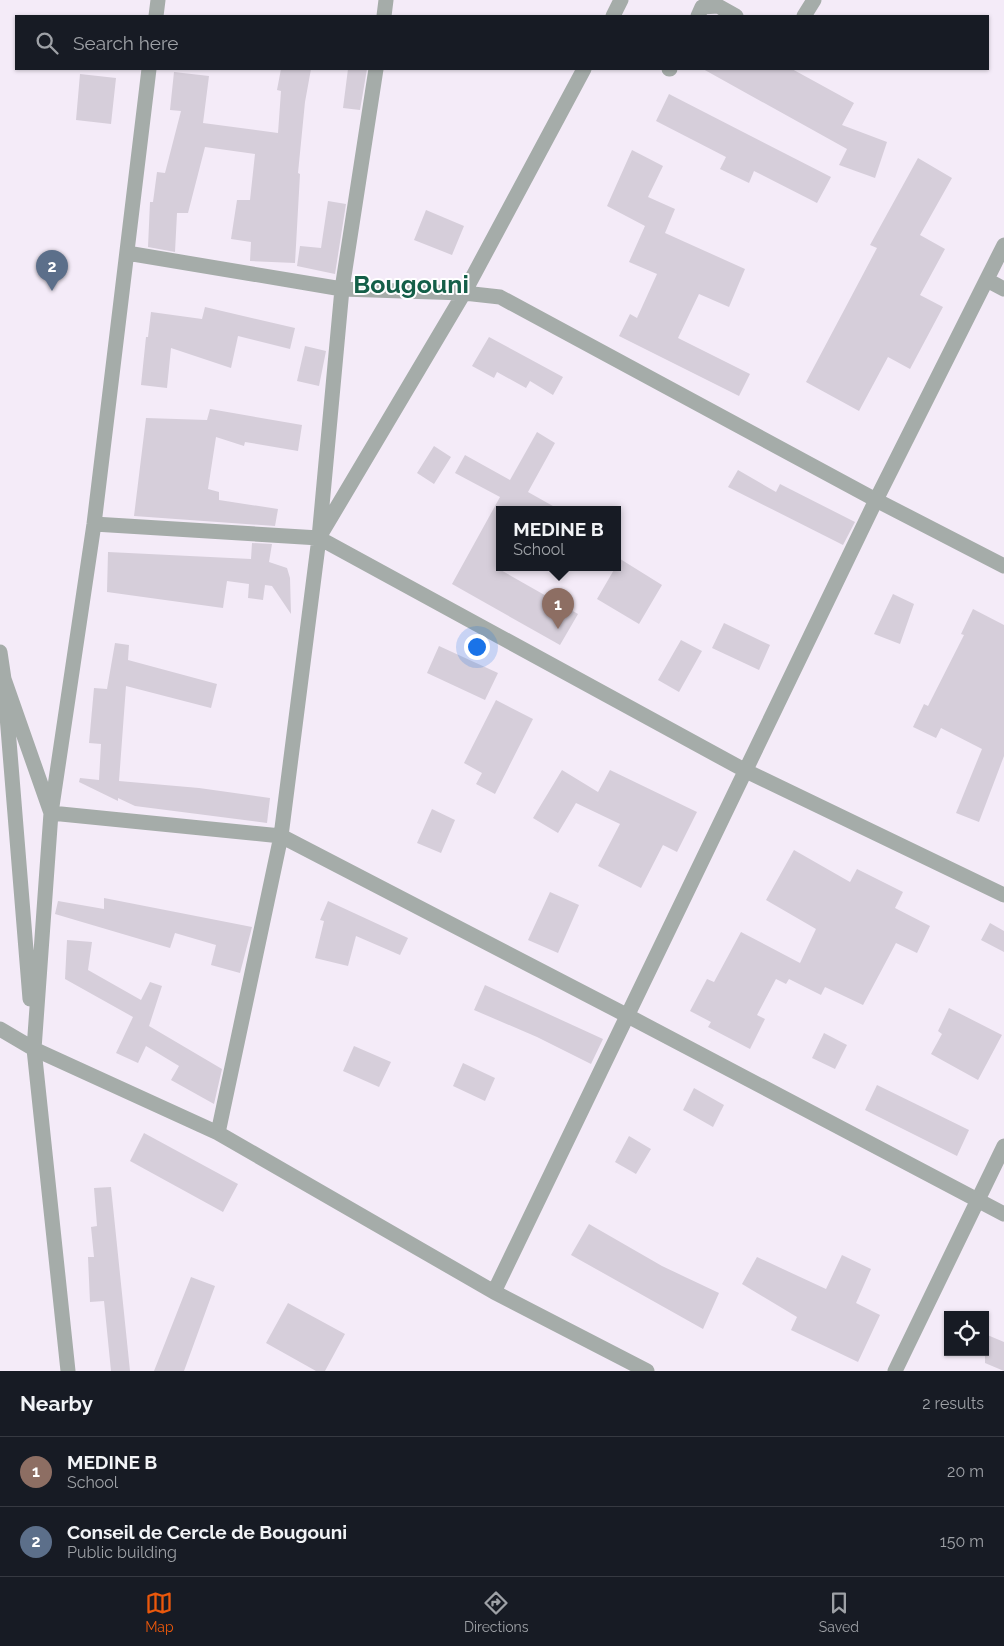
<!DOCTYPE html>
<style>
:root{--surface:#171b24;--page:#242831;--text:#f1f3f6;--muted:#9ea1a6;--line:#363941;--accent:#ea580c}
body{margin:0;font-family:Raleway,sans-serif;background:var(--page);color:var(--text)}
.controls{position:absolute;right:15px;bottom:15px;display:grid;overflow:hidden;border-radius:0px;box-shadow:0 1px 4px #0004}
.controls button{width:45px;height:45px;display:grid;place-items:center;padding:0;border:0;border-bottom:1px solid var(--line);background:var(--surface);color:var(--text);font:25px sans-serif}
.you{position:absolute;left:476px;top:646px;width:18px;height:18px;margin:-12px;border:4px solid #fff;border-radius:50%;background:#1a73e8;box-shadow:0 0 0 8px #1a73e833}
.badge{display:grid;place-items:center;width:32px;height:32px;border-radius:50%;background:var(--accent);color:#fff;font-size:16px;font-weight:700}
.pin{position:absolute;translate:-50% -41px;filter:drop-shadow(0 1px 2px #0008)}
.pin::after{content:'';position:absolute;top:26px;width:18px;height:15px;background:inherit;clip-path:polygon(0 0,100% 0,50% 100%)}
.popup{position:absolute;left:496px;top:506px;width:125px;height:65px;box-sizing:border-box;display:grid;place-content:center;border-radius:0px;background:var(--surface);filter:drop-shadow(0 1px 4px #0005);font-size:16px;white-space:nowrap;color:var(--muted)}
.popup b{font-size:19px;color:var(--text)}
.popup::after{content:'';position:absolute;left:50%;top:100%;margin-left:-10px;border:10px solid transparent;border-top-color:var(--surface)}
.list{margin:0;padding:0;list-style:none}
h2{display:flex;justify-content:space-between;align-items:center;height:65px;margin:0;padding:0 20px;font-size:21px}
h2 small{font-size:16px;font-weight:400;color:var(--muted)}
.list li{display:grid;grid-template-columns:32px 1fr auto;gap:15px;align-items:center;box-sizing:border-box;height:70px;padding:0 20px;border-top:1px solid var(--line)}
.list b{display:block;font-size:19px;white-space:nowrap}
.list p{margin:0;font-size:16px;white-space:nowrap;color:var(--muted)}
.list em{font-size:16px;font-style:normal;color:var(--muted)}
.icon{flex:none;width:28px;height:28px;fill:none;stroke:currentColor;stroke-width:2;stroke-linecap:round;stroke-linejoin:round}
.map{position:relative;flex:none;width:1004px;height:1371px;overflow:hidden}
.search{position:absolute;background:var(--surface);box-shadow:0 1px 4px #0004;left:15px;right:15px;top:15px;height:55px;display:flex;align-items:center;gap:12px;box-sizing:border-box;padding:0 18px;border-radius:0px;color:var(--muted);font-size:19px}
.sheet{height:205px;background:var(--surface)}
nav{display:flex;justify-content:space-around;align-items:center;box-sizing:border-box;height:70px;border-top:1px solid var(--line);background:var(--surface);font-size:14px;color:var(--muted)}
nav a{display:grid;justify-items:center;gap:2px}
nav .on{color:var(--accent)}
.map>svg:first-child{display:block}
</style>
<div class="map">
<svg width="1004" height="1371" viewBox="0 0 1004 1371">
<rect width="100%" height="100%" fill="#f4ebf8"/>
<path fill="#d6ceda" d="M281,69H311L305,102L298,173L300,174L295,263L250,261L251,242L231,239L237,200H250L255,154L205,147L188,213H177L175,252L148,247L150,202H153L157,172L165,173L181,111L170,110L174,72L209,76L203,123L278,133L281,91L277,90Z
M348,69H367L360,110L343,108Z
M703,69H792L854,103L842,125L887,142L875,178L839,165L847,149Z
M80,74L116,78L111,124L76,120Z
M669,94L831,177L817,203L754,171L749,183L720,169L726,157L656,121Z
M632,150L663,166L648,197L675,209L665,233L745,269L729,307L699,294L678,338L750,374L739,396L619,336L630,314L637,318L657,274L629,262L645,226L607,206Z
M918,158L952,178L920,235L945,249L920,295L943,307L910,369L888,357L859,411L806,382L877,248L870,245Z
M328,201L346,204L335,274L297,266L300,246L321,248Z
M426,210L464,226L452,255L414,240Z
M205,307L295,328L290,349L238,336L231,368L171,348L167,388L141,385L146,337H148L151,312L202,319Z
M489,337L563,377L553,395L530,381L526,388L497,372L494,378L472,366Z
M305,346L326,351L319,386L297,381Z
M210,409L302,425L298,451L245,442L244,446L216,437L208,489L219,492V500L278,509L275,526L134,516L146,418L207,420Z
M537,432L555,443L528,492L560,510H499V569L578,614L560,645L452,584L500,497L455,473L465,455L510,480Z
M434,446L451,457L434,484L417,473Z
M738,470L776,492L780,484L855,522L843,545L728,487Z
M252,543L272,544L269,562L287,568L290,578L291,614L272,586L265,585L263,600L248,598L249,584L227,581L223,608L107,592L108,552L251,559Z
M617,557L662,585L639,624L597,599L615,568H617Z
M893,594L914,604L900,644L874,634Z
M973,609L1004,625V756L979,822L956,813L982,749L941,728L936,738L913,727L924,704L928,706L964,635L961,634Z
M724,623L770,645L759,670L712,648Z
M681,640L702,651L679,692L658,680Z
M115,643L129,645L128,660L217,684L211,708L126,686L119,781L199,788L270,798L267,823L135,806L118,798V801L79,782L80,778L99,780L101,744L89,743L94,688L107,689Z
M439,646L498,673L485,700L427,673Z
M496,700L533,719L495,794L476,784L482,773L464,763Z
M562,770L598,792L610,770L697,812L677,852L663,845L641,888L598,866L620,824L576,803L558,833L533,818Z
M432,809L455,820L441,853L417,843Z
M794,850L850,882L857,869L903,892L895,908L930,926L917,953L896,943L863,1005L825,987L821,995L789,979L786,984L776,979L757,1015L765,1019L750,1049L708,1027L711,1022L690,1011L707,979L714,982L741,932L800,963L816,929L766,900Z
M550,892L579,905L558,953L528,940Z
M104,898L252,927L240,973L211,965L216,945L175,933L170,948L55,914L58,901L104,909Z
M328,901L408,938L400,955L356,936L348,966L315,958L324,921L320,920Z
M990,923L1004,931V952L981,940Z
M67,940L92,942L88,970L141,1000L150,982L162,986L149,1026L222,1069L214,1104L171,1080L179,1066L146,1046L138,1063L116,1053L133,1017L65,979Z
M485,985L603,1039L591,1064L537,1037L474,1010Z
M949,1008L1002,1035L978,1080L931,1054L942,1034L938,1031Z
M824,1033L847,1045L835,1069L812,1058Z
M354,1046L391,1062L379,1087L343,1071Z
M463,1063L495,1078L485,1101L453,1086Z
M877,1085L969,1130L957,1156L865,1110Z
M694,1088L724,1105L713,1127L683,1110Z
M144,1133L238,1184L223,1212L130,1161Z
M629,1136L651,1149L636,1174L615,1162Z
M111,1187L130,1371H111L104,1301L90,1302L88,1257H94L91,1227L97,1226L94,1188Z
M589,1224L662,1266L719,1293L703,1329L571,1255Z
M842,1255L871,1269L856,1303L880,1315L858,1362L791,1330L797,1317L742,1284L757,1257L826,1289Z
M191,1277L215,1286L184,1371H154Z
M288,1303L345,1334L325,1371H316L266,1343Z
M985,1334L1004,1342V1371L985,1363Z"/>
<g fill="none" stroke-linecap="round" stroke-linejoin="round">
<path stroke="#a5aca9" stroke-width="15" d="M156,16L158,0
M384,16L386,0
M613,16L621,0
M698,16L702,7L718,6L736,16
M804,16L814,0
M669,69H670
M127,253L342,289L464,293L500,297L876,500L1004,566
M987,280L1004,289
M94,524L319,538L746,771L1004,895
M321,534L464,293L584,69
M0,652L4,679L30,999
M4,679L51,813L281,836L628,1016L1004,1214
M0,1029L34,1049L218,1133L494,1292L647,1371
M218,1133L281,836L319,538L342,289L376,69
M494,1292L876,500L1004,245
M68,1371L34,1049L51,813L94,524L149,69
M895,1371L1004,1146"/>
</g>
<g text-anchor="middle" stroke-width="4" stroke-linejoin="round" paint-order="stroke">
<g font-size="25" font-weight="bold" fill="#145f48" stroke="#fff">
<text x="411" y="293">Bougouni</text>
</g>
</g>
</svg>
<div class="controls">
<button><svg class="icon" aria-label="locate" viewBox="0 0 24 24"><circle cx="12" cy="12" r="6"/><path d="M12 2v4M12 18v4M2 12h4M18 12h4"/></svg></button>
</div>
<div class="you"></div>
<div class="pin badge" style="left:558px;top:629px;background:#8d6e63">1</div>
<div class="popup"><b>MEDINE B</b>School</div>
<div class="pin badge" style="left:52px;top:291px;background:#5c6f8a">2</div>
<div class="search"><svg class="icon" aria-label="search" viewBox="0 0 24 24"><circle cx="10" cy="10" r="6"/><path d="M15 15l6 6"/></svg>Search here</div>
</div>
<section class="sheet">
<h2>Nearby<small>2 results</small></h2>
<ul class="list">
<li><span class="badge" style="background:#8d6e63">1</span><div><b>MEDINE B</b><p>School</p></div><em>20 m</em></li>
<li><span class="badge" style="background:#5c6f8a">2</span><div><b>Conseil de Cercle de Bougouni</b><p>Public building</p></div><em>150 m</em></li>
</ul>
</section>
<nav>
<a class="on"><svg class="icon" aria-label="map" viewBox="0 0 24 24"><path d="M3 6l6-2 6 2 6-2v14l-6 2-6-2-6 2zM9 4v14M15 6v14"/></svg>Map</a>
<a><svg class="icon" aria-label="directions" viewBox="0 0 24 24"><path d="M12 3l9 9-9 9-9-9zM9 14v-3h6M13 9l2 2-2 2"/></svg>Directions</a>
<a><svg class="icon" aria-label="saved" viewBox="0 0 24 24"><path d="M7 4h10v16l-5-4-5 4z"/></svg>Saved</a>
</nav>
